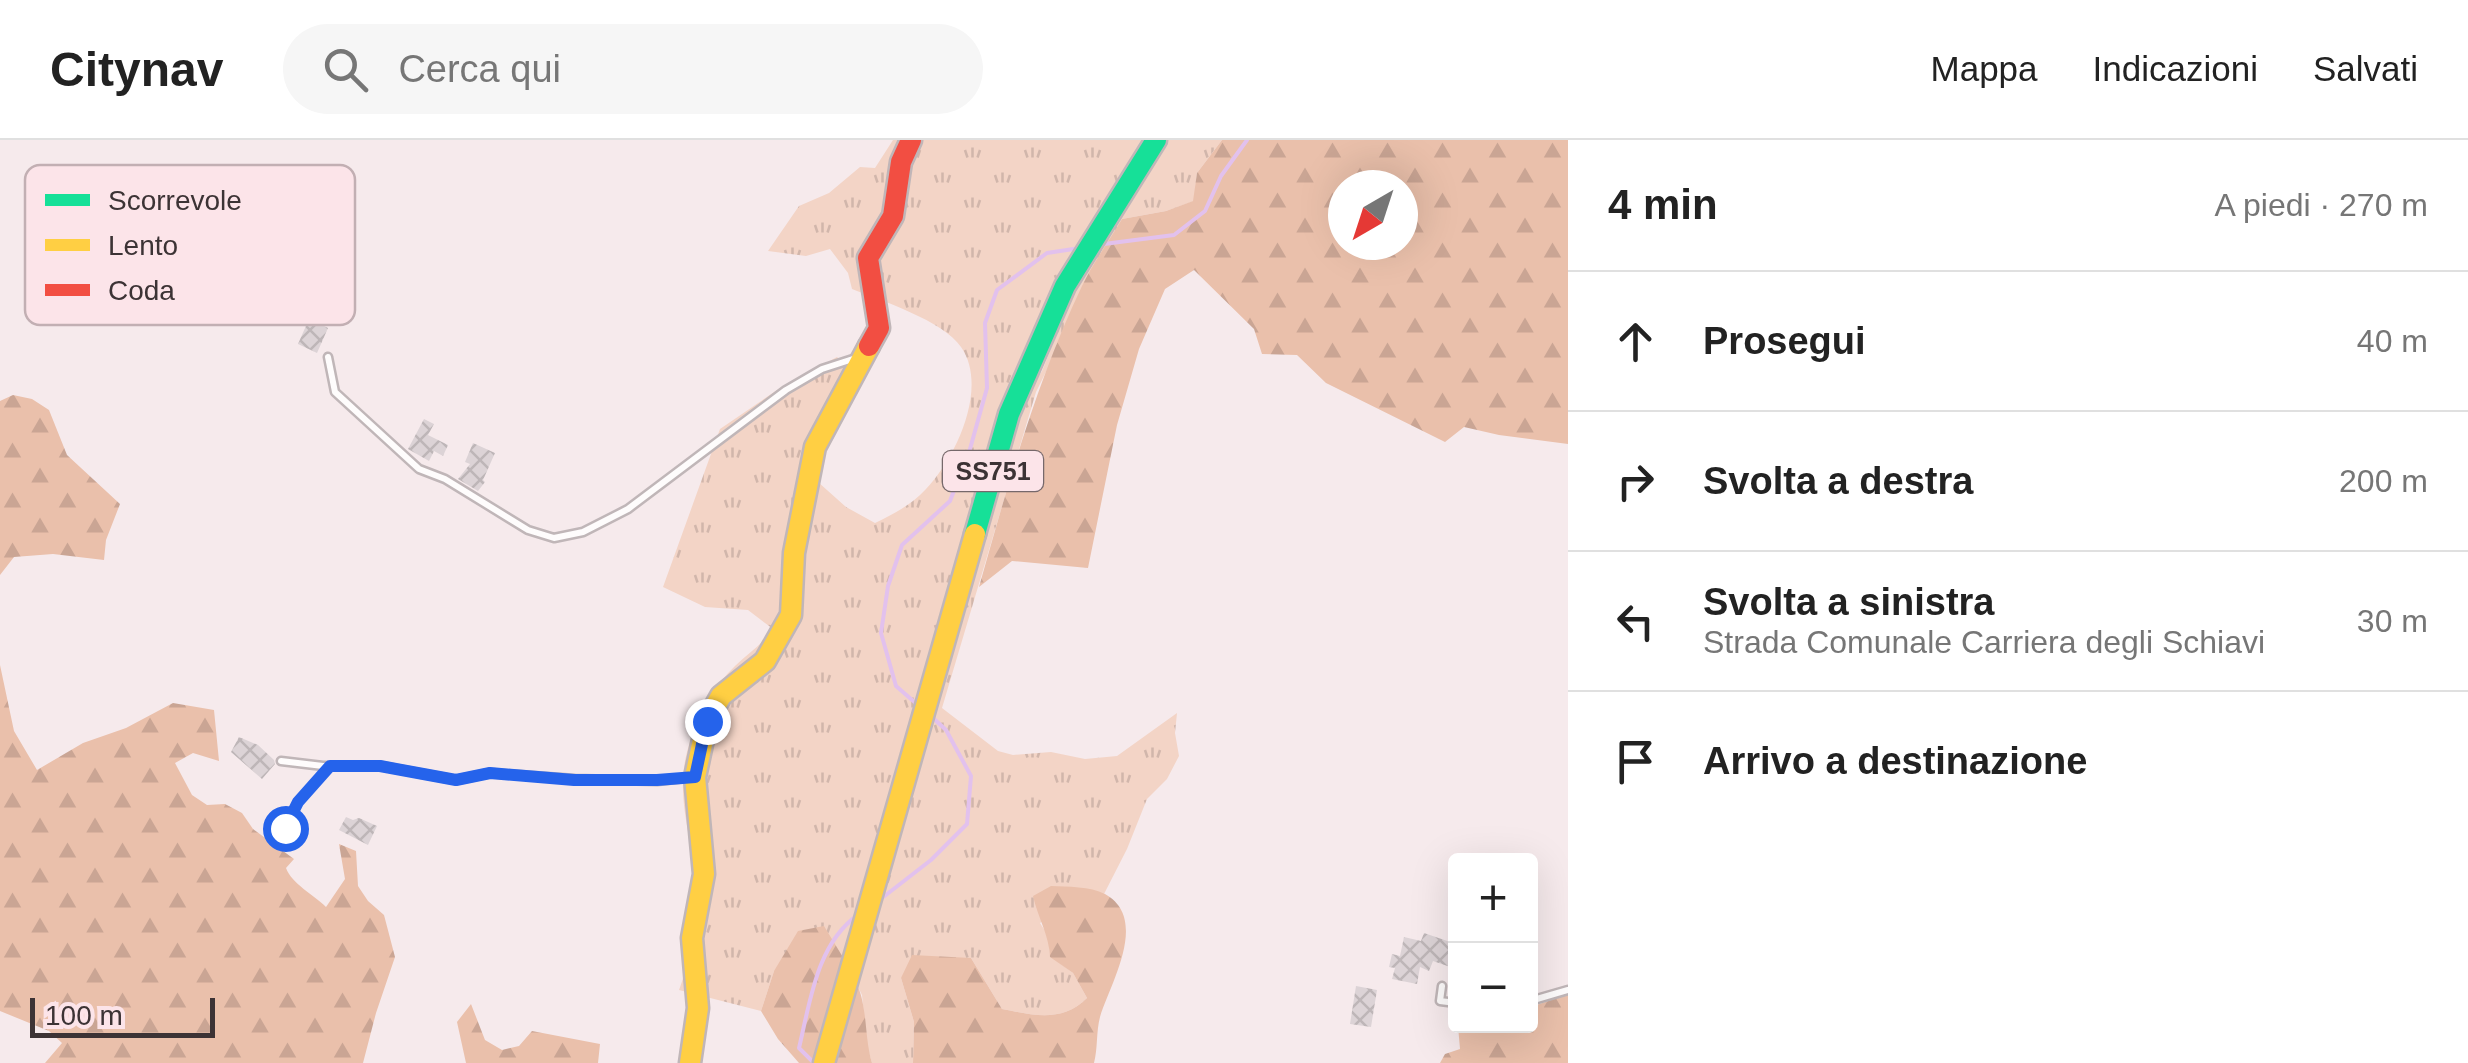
<!DOCTYPE html>
<html lang="it">
<meta charset="utf-8">
<style>
:root{--surface:#fff;--page:#f6f6f6;--text:#222;--muted:#767676;--line:#e0e0e0}
body{margin:0;font-family:Arial,sans-serif;background:var(--page);color:var(--text)}
.controls{position:absolute;right:30px;bottom:30px;display:grid;overflow:hidden;border-radius:10px;box-shadow:0 10px 40px #0002}
.controls button{width:90px;height:90px;display:grid;place-items:center;padding:0;border:0;border-bottom:2px solid var(--line);background:var(--surface);color:var(--text);font:50px sans-serif}
.compass{position:absolute;left:1328px;top:30px;width:90px;height:90px;border-radius:50%;background:var(--surface);box-shadow:0 10px 40px #0002;rotate:219deg}
.scale{position:absolute;left:30px;bottom:25px;width:185px;box-sizing:border-box;padding-left:10px;border:5px solid #3c3335;border-top:0;font-size:28px;line-height:35px;white-space:nowrap;color:#3c3335;-webkit-text-stroke:8px #fce4e9;paint-order:stroke}
.stop{position:absolute;width:30px;height:30px;margin:-22px;border:8px solid #2563eb;border-radius:50%;background:#fff}
.stop.end{background:#2563eb;border-color:#fff;box-shadow:0 2px 10px #0008}
.list{margin:0;padding:0;list-style:none}
h2{display:flex;justify-content:space-between;align-items:center;height:130px;margin:0;padding:0 40px;font-size:42px}
h2 small{font-size:32px;font-weight:400;color:var(--muted)}
.list li{display:grid;grid-template-columns:65px 1fr auto;gap:30px;align-items:center;box-sizing:border-box;height:140px;padding:0 40px;border-top:2px solid var(--line)}
.list b{display:block;font-size:38px;white-space:nowrap}
.list p{margin:0;font-size:32px;white-space:nowrap;color:var(--muted)}
.list em{font-size:32px;font-style:normal;color:var(--muted)}
.icon{flex:none;width:55px;height:55px;fill:none;stroke:currentColor;stroke-width:2;stroke-linecap:round;stroke-linejoin:round}
.map{position:relative;flex:none;width:1568px;height:923px;overflow:hidden}
header{display:flex;align-items:center;gap:60px;box-sizing:border-box;height:140px;padding:0 50px;background:var(--surface);border-bottom:2px solid var(--line)}
header strong{font-size:48px}
nav{display:flex;gap:55px;margin-inline-start:auto;font-size:35px}
.search{width:700px;height:90px;background:var(--page);display:flex;align-items:center;gap:25px;box-sizing:border-box;padding:0 35px;border-radius:55px;color:var(--muted);font-size:38px}
main{display:flex}
aside{flex:1;background:var(--surface)}
.map>svg:first-child{display:block}
</style>
<header>
<strong>Citynav</strong>
<div class="search"><svg class="icon" aria-label="search" viewBox="0 0 24 24"><circle cx="10" cy="10" r="6"/><path d="M15 15l6 6"/></svg>Cerca qui</div>
<nav><a>Mappa</a><a>Indicazioni</a><a>Salvati</a></nav>
</header>
<main>
<div class="map">
<svg width="1568" height="923" viewBox="0 0 1568 923">
<defs>
<pattern id="grass-tufts" width="24" height="20" patternUnits="userSpaceOnUse" patternTransform="scale(2.5)"><rect width="24" height="20" fill="#f3d4c6"/><path d="M3 7l-1-3M5 7V3M7 7l1-3M15 17l-1-3M17 17v-4M19 17l1-3" fill="none" stroke="#d1b6ab"/></pattern>
<pattern id="forest-firs" width="22" height="20" patternUnits="userSpaceOnUse" patternTransform="scale(2.5)"><rect width="22" height="20" fill="#eac0ab"/><path d="M5 1l3.5 6h-7zM16 11l3.5 6h-7z" fill="#caa594"/></pattern>
<pattern id="building-cross-hatch" width="8" height="8" patternUnits="userSpaceOnUse" patternTransform="scale(2.5)"><rect width="8" height="8" fill="#dcd3d6"/><path d="M0 0l8 8M0 8l8-8" fill="none" stroke="#beb6b8"/></pattern>
</defs>
<rect width="100%" height="100%" fill="#f6eaec"/>
<path fill="url(#grass-tufts)" fill-rule="evenodd" d="M893,0H1222L1197,33L1194,61L1166,71L1122,79L1036,252L942,568L998,611L1013,615L1051,612L1085,619L1117,616L1177,573L1175,593L1179,616L1167,639L1147,659L1127,709L1104,754L1086,749L1040,783L1049,797L1050,816L1073,833L1087,858C1062,883 1033,875 1002,869L971,818L901,838L914,882L913,923H872L867,906L862,855L844,819L774,831L761,871L679,850C692,818 698,763 694,728C688,682 674,646 691,599C699,573 715,545 735,526C748,513 762,505 773,489L748,470L705,467L663,447L720,289L780,248L837,217L860,239L821,310L818,342L846,367L875,383C894,374 911,365 926,349C956,318 989,247 961,207C944,181 880,160 852,149L848,133L830,109L806,116L768,111L799,66L829,53L860,27L875,28ZM1057,141L1069,164L1042,231L1026,256L1000,271Z"/>
<path fill="url(#forest-firs)" fill-rule="evenodd" d="M1222,0H1568V304L1499,295L1464,287L1445,302L1326,243L1297,215L1262,214L1254,189L1194,130L1165,149L1139,209L1117,285L1088,428L1012,421L979,447C1008,344 1036,243 1082,146C1093,123 1109,101 1122,79L1166,71L1193,61L1197,33ZM1343,45H1403V105H1343Z
M13,255L32,259L49,270L67,315L120,364L106,400L104,420L53,414L14,417L0,435V261Z
M0,525L14,591L37,630L83,603L126,588L173,563L214,570L219,621L193,613L175,623L192,655L207,665L225,664L242,673L253,689L294,719L286,728C292,744 313,754 326,767L345,739L339,704L356,711L358,746L368,761L384,775L395,817L376,873L363,923H45L62,903L49,891L0,871Z
M1051,746C1068,747 1090,746 1105,754C1150,779 1110,844 1100,877C1096,892 1098,908 1094,923H913L914,882L901,838L912,815L971,818L1002,869C1033,875 1062,883 1087,858L1073,833L1050,817C1049,795 1038,778 1033,756Z
M824,786L844,819L814,923H799L778,899L761,871L774,831L798,791Z
M856,842C868,867 864,896 872,923H834Z
M1568,854V923H1440L1445,914L1460,909L1458,886H1530L1531,867Z
M471,864L485,900L502,910L519,906L532,891L600,904L598,923H466L457,882Z"/>
<g fill="none" stroke-linecap="round" stroke-linejoin="round">
<path stroke="#e2c1ed" stroke-width="4" d="M1104,104L1174,95L1205,71L1221,36L1247,0
M919,566L896,546L881,493L888,446L902,405L950,361L970,309L987,248L985,183L997,150L1047,113L1080,108
M882,758L931,720L967,684L971,636L946,590L933,578
M814,923L799,908C810,862 817,803 858,775"/>
</g>
<path fill="url(#building-cross-hatch)" d="M309,179L328,188L317,213L298,204Z
M424,279L434,284L428,295L448,305L443,316L434,311L429,321L408,309Z
M473,303L495,313L483,340L485,342L478,351L458,339L470,324L465,322Z
M239,597L258,605L274,620L275,624L262,639L231,612Z
M346,677L353,680L359,678L377,686L368,705L339,690Z
M1424,793L1456,804V829L1433,821L1429,831L1420,827L1417,844L1392,839L1395,828L1389,827L1392,814L1400,816L1404,797L1421,801Z
M1356,846L1377,850L1371,887L1350,884Z"/>
<g fill="none" stroke-linecap="round" stroke-linejoin="round">
<defs>
<path id="lane" d="M328,217L335,252L419,329L445,339L528,390L554,398L583,392L628,369L786,250L822,229L856,218
M281,621L323,626H381L456,640L490,633L575,639L657,641L694,637
M1442,846L1440,861L1456,863
M1530,861L1568,850"/>
<path id="fast" d="M975,394L1009,274L1065,146L1156,0"/>
<path id="slow" d="M690,923L698,868L692,798L704,734L695,637L707,581L721,556L765,521L791,475L794,413L815,307L869,206
M824,923L975,394"/>
<path id="jam" d="M869,206L879,188L868,118L893,76L901,22L911,0"/>
</defs>
<use href="#lane" stroke="#c0b6b8" stroke-width="11"/>
<use href="#fast" stroke="#c0b6b8" stroke-width="25"/>
<use href="#slow" stroke="#c0b6b8" stroke-width="25"/>
<use href="#jam" stroke="#c0b6b8" stroke-width="25"/>
<path stroke="#d1cdcd" stroke-width="2.5" stroke-dasharray="8 8" stroke-linecap="butt" d="M282,696L298,662L321,635"/>
<use href="#lane" stroke="#fefcfc" stroke-width="6"/>
<use href="#fast" stroke="#16e098" stroke-width="20"/>
<use href="#slow" stroke="#ffcf43" stroke-width="20"/>
<use href="#jam" stroke="#f24e42" stroke-width="20"/>
</g>
<g fill="none" stroke-linecap="round" stroke-linejoin="round">
<path stroke="#2563eb" stroke-width="12" d="M285,688L298,662L330,626H380L456,640L490,633L574,640H657L695,637L707,581"/>
</g>
<g text-anchor="middle" stroke-width="8" stroke-linejoin="round" paint-order="stroke">
<rect fill="#fce4e9" stroke="#76686b" stroke-width="2.5" x="943" y="311" width="100" height="40" rx="8"/>
<g font-size="25" font-weight="bold" fill="#3c3335">
<text x="993" y="340">SS751</text>
</g>
</g>
<rect x="25" y="25" width="330" height="160" rx="15" fill="#fce4e9" stroke="#c2afb3" stroke-width="2.5"/>
<rect x="45" y="54" width="45" height="12" fill="#16e098"/>
<rect x="45" y="99" width="45" height="12" fill="#ffcf43"/>
<rect x="45" y="144" width="45" height="12" fill="#f24e42"/>
<g font-size="28" fill="#3c3335">
<text x="108" y="70">Scorrevole</text>
<text x="108" y="115">Lento</text>
<text x="108" y="160">Coda</text>
</g>
</svg>
<div class="controls">
<button>+</button>
<button>−</button>
</div>
<svg class="compass" viewBox="-18 -18 36 36"><path d="M0-13l5 13h-10z" fill="#e53935"/><path d="M0 13l5-13h-10z" fill="#767676"/></svg>
<div class="scale">100 m</div>
<div class="stop" style="left:285px;top:688px"></div>
<div class="stop end" style="left:707px;top:581px"></div>
</div>
<aside>
<h2>4 min<small>A piedi · 270 m</small></h2>
<ul class="list">
<li><svg class="icon" aria-label="ahead" viewBox="0 0 24 24"><path d="M12 20V5M6 11l6-6 6 6"/></svg><div><b>Prosegui</b></div><em>40 m</em></li>
<li><svg class="icon" aria-label="right" viewBox="0 0 24 24"><path d="M7 20v-9h11M14 6l5 5-5 5"/></svg><div><b>Svolta a destra</b></div><em>200 m</em></li>
<li><svg class="icon" aria-label="left" viewBox="0 0 24 24"><path d="M17 20v-9H6M10 6l-5 5 5 5"/></svg><div><b>Svolta a sinistra</b><p>Strada Comunale Carriera degli Schiavi</p></div><em>30 m</em></li>
<li><svg class="icon" aria-label="arrive" viewBox="0 0 24 24"><path d="M6 21V4h12l-3 4 3 4H6"/></svg><div><b>Arrivo a destinazione</b></div></li>
</ul>
</aside>
</main>
